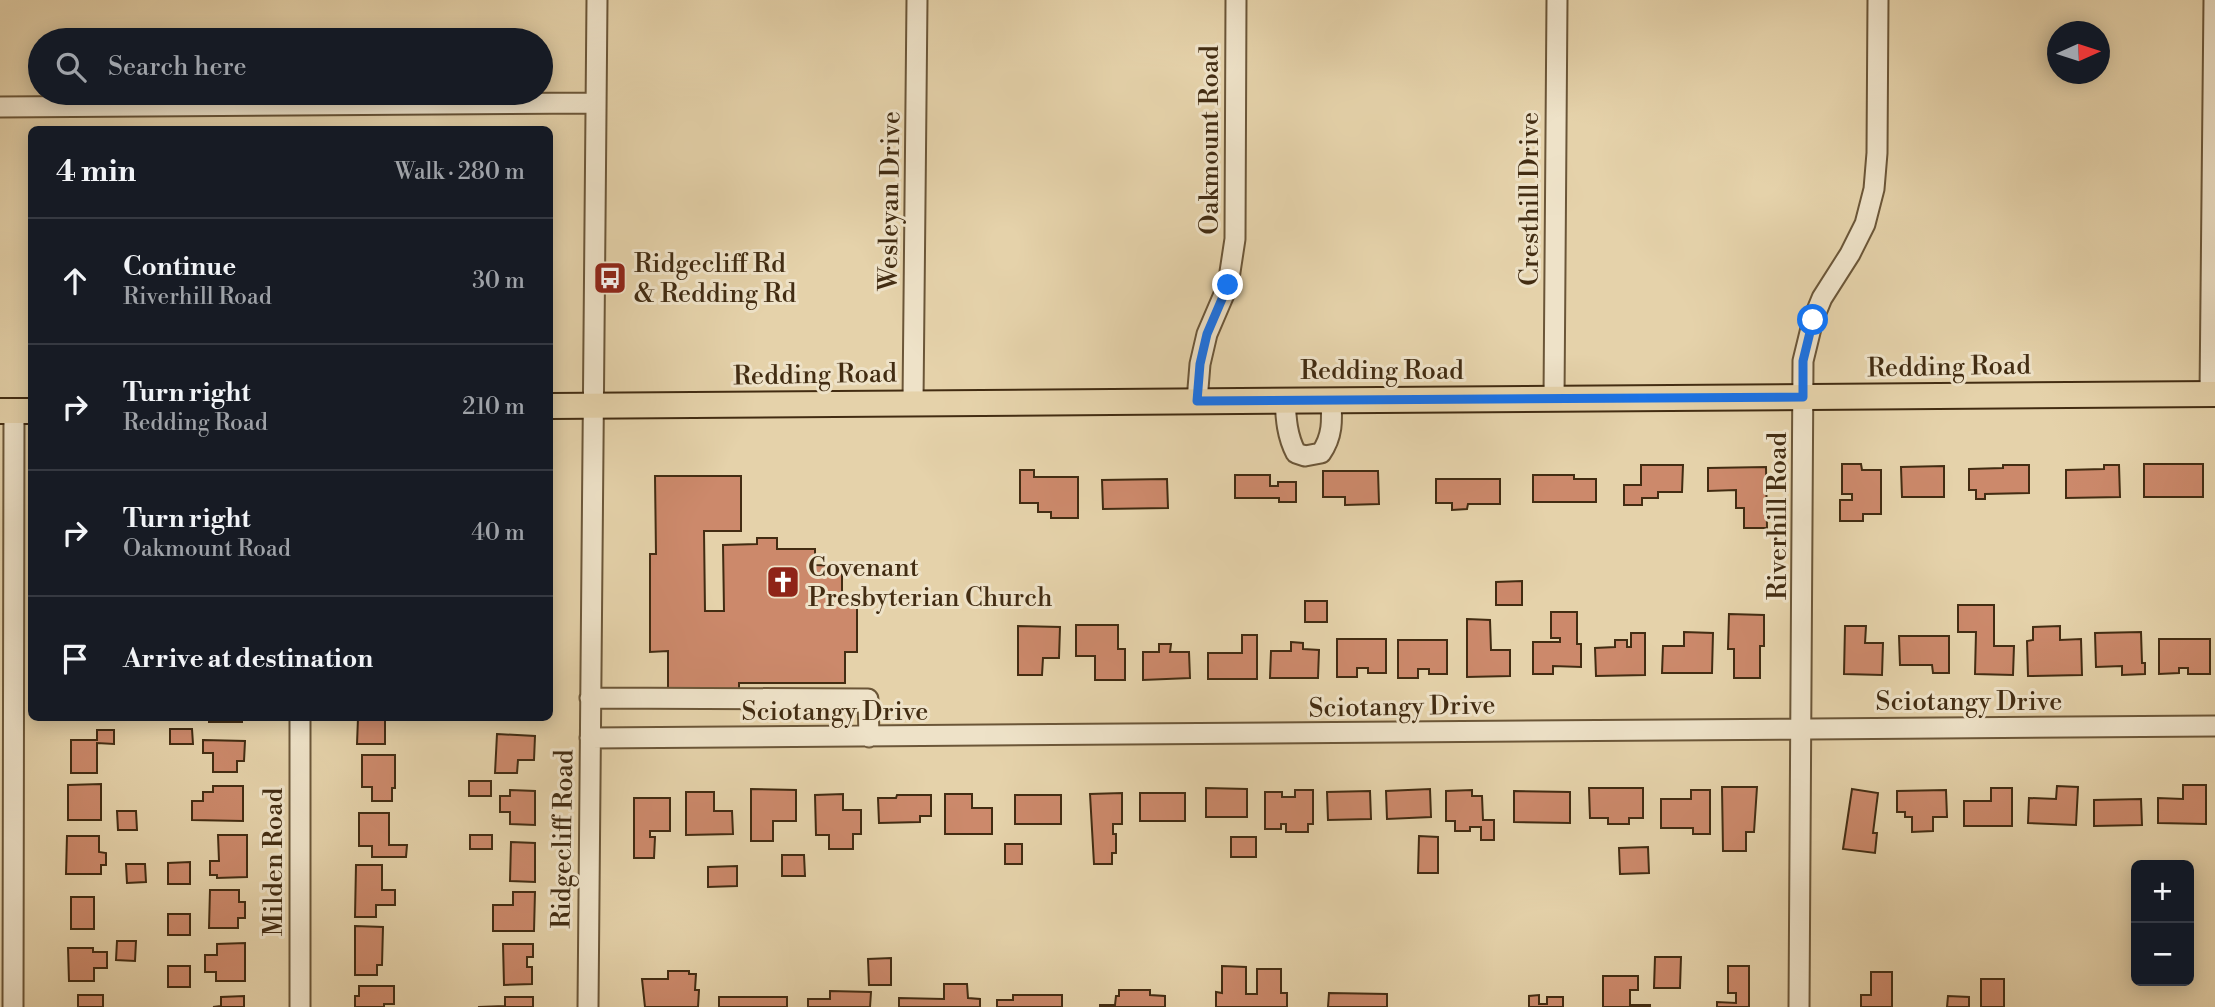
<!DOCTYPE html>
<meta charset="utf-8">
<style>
:root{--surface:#171b24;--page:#242831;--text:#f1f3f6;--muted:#9ea1a6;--line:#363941}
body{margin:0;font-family:"Libre Bodoni",serif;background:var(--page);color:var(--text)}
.controls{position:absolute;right:21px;bottom:21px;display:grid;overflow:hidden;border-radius:10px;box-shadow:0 4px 18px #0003}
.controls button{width:63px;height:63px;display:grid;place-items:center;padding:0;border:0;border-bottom:2px solid var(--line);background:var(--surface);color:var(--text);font:35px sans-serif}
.compass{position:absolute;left:2047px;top:21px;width:63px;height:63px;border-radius:50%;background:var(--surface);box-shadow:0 4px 18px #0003;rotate:87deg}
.stop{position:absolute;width:21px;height:21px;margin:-16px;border:5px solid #1a73e8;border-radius:50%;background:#fff}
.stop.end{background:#1a73e8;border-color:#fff;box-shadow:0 2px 7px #0008}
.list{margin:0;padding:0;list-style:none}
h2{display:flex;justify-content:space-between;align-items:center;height:91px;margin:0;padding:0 28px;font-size:30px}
h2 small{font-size:23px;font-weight:400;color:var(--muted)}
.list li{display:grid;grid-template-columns:46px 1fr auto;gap:21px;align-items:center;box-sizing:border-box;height:126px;padding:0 28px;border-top:2px solid var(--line)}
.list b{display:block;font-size:26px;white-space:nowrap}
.list p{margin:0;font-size:23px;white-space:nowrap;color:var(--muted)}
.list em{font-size:23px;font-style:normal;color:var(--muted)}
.icon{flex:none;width:38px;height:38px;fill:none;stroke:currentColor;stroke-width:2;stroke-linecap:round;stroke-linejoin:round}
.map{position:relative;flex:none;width:2215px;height:1007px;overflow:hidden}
.search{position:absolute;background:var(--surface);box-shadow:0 4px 18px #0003;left:28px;top:28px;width:525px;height:77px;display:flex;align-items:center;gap:18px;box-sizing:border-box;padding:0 24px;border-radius:38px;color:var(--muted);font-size:26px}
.panel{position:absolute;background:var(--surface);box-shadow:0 4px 18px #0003;left:28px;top:126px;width:525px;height:595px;border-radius:10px}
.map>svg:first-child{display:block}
</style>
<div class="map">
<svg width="2215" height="1007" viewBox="0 0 2215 1007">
<rect width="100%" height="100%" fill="#e5d2aa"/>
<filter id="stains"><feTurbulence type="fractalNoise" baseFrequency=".00286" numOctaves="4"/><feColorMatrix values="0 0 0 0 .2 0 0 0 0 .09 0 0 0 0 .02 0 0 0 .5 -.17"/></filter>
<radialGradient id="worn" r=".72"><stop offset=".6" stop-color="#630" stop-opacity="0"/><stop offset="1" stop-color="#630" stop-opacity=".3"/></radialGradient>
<path fill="#cc896b" stroke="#422c12" stroke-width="2" d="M1842,464H1861L1862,470H1881V514H1863V521H1840V500H1852V494H1842Z
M2144,464H2203V497H2144Z
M1641,465H1683L1682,492H1658V498H1642V505H1624V485H1641Z
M2003,465H2029V493L1985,494V499H1976V490H1969V469L2003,468Z
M2104,465H2119L2120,497L2066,498V470L2104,469Z
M1944,466V497H1902L1901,467Z
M1766,467L1767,528H1744V508H1736V490L1708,491V468Z
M1020,470H1034V477H1078V518H1051V512H1038V503H1020Z
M1323,471H1378L1379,504L1345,505V497H1323Z
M1235,475H1270V486H1278V482H1296V502H1279V498H1235Z
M1533,475H1574V479H1596V502H1533Z
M655,476H741V531H704L705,611H724L723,545L757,544V538H777V549H815V565L842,566V598H857V652H845V683H739V689L668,690V651L650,652V554H656Z
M1167,479L1168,508L1103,509L1102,480Z
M1436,479H1500V504H1468L1467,509L1452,510V503H1436Z
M1522,581V605H1496V582Z
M1305,601H1327V622H1305Z
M1958,605H1994V646H2014L2013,675L1975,674L1976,632H1958Z
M1551,612H1577V644H1581V667L1553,666V674H1533V642H1560V638H1551Z
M1729,614L1764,615V646H1760V678H1734V649H1728Z
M1467,619L1490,620L1491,650H1510V676L1467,677Z
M1076,625H1118V649H1125V680H1095V656H1076Z
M1018,626L1060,627L1059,658H1043L1042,675H1018Z
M1845,626H1866L1865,643H1883L1882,675L1844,674Z
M2060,626V640L2081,639L2082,675L2028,676L2027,641L2033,640V627Z
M1684,632L1713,633L1712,673H1662L1663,646H1684Z
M2141,632L2142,663H2145V674L2122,675V666L2096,667L2095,633Z
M1631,633H1645V675L1596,676L1595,648L1615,647V640H1627V647H1631Z
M1242,635H1257V679H1208V653H1242Z
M1899,636H1949V673H1933L1932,665H1900Z
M1337,639H1386V673H1368V668H1357V677H1337Z
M2159,639H2210V674H2188V668H2179V673L2159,674Z
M1398,640H1447V674H1429V669H1418V678H1398Z
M1291,642L1303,643V649L1319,650L1318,678H1270L1271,651H1291Z
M1159,644H1171L1170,652H1189L1190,678L1143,680V652H1159Z
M209,718H242V722H209Z
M358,718H385V744H357Z
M170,729H192L193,744H170Z
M97,730H114V744L97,743V773H71V740H97Z
M497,734L535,736L534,760H518L517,773H495Z
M203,740L245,741L244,761H237V772H213V753H203Z
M362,755H395V788H392V801H372V787H362Z
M469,781H491V796H469Z
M101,784V820H68V785Z
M2183,785H2206V824L2158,823V798L2183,799Z
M213,786H243V821L192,820V801H203V792H213Z
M2057,786L2078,787L2076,825L2028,823L2029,798L2056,799Z
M1722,787H1757L1754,832H1746V851H1723Z
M1206,788L1247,789V817H1206Z
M1589,788H1643V818H1629V824H1608V818H1590Z
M1991,788H2012V826H1964V801H1991Z
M751,789L796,790V821H773V841H751Z
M1430,789L1431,817L1387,819L1386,791Z
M1852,789L1878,793L1873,833H1877L1875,853L1843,849Z
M510,790L535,791V825L510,824V812H500V796H510Z
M1295,790H1313V824H1308V832H1286V824H1281V829H1265V792H1282V797H1295Z
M1472,790V796H1482L1483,820H1494V840H1481V827H1470V831H1455V821H1446V791Z
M1691,790H1710V834H1693V828H1661V799H1691Z
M1946,790L1947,817H1933V831L1912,832V817H1905V812H1897V791Z
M1370,791L1371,819L1328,820L1327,792Z
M1514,791L1570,792V823L1514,822Z
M686,792H714V811H732L733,834L686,835Z
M1122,793V824H1113V834H1116V853H1112V864H1094L1090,794Z
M1140,793H1185V821H1140Z
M843,794V810H861V834H853V849H829V835H816L815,795Z
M945,794H972V808H992V834H945Z
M897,795H931V816H920V822L879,823L878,798H896Z
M1015,795H1061V824H1015Z
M634,798H670V831H650V837H655L654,858H634Z
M2141,799L2142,825L2094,826V800Z
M117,811H136L137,830H118Z
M359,813H389V845H407L406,857H372V846H359Z
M218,835H247V877L217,878V875H210V861H219Z
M470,835H492V849H470Z
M67,836H99V852L106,853V865H101V874H66Z
M1419,836L1438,837V873H1418Z
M1231,837H1256V857H1231Z
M511,842L535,843V882L510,881Z
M1005,844H1022V864H1005Z
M1648,847L1649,873L1620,874L1619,848Z
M782,855H804L805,876H782Z
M190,862V884H168V863Z
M126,864H145L146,882L127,883Z
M356,865H382V890H395V905H376V917H355Z
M737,866V886L708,887V867Z
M210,890H239V902H245V918H238V928H209Z
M513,892H535L534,931H493V905H513Z
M71,897H94V929H71Z
M168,914H190V935H168Z
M355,926L383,927L382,965H377V975H355Z
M117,941H136L135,961L116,960Z
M245,943V981H216V972H205V955H217V944Z
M503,944H533V957H527V967H532V984L504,985Z
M68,948H93V952H107V968H94V981H69Z
M1655,957H1681L1680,988H1654Z
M891,958V985H869L868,959Z
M168,966H190V987H168Z
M1222,966L1246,967V994H1257V969H1281V993H1287V1007H1216V992L1222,993Z
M1728,966H1749V1007H1717V1002L1736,1003V993H1728Z
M668,971H689V974H696L695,990H699L698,1007H645L642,979H668Z
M1871,972H1892V1007H1861V995H1871Z
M1603,976H1638V990H1630V1005H1650V1007H1603Z
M1981,979H2004V1007H1981Z
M944,984H967L968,998L980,999V1007H899V998L944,999Z
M359,986H394V1004H384V1007H355V996H359Z
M1119,990H1150V995L1165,996V1007H1100V1005H1115L1116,996H1119Z
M830,991L871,992L870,1007H808V999H830Z
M1329,993L1387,994V1007H1328Z
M78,995H103V1007H78Z
M1013,995H1062V1007H997V1000H1013Z
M1539,995V1004H1547V997H1563V1007H1529V996Z
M244,996V1007H213L221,1006V997Z
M1948,996L1969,997V1007H1947Z
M505,997H533V1007H478L505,1006Z
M719,997H787V1007H719Z"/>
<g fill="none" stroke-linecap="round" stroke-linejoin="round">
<defs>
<path id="minor" d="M0,107L596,103
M2210,394L2214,0
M1554,399L1557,0
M1285,400C1286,419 1287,436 1296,453L1305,456L1321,453C1333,436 1332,420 1331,400
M1197,401L1200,364L1207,334L1228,285L1235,239L1236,0
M913,402L917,0
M590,698L868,699L869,737
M590,738L2215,726
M13,1007L14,411
M300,1007V718
M588,1007L597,0
M1799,1007L1803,361L1813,320L1822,298L1850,254L1865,224L1874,189L1877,153L1878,0"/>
<path id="major" d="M550,406L2215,394
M0,411H32"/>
</defs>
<use href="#minor" stroke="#6b5638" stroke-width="23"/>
<use href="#major" stroke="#422c12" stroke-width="28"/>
<use href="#minor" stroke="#eee2c8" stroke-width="19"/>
<use href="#major" stroke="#e5d2aa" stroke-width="24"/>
</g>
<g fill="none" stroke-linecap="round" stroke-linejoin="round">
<path stroke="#1a73e8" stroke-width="9" d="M1228,285L1207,334L1200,364L1197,401L1803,397V361L1813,320"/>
</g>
<defs>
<symbol id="bus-square" viewBox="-11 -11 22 22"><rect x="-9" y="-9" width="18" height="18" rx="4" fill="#8f2418" stroke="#eee2c8"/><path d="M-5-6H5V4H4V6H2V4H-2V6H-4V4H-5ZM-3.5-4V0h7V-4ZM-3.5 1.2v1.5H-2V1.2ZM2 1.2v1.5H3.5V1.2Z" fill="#fff"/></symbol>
<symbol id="church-square" viewBox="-11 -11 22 22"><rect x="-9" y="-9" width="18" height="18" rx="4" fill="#8f2418" stroke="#eee2c8"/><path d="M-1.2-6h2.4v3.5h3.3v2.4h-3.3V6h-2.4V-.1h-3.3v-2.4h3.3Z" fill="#fff"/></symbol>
</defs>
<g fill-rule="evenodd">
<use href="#bus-square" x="591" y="259" width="38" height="38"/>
<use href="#church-square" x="764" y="563" width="38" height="38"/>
</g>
<g text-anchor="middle" stroke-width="6" stroke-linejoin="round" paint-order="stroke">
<g font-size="26" fill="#422c12" stroke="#eee2c8">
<text transform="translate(1209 140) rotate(-90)" y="9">Oakmount Road</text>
<text transform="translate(1529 199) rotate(-90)" y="9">Cresthill Drive</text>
<text transform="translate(889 201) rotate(-89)" y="9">Wesleyan Drive</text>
<text transform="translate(1949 366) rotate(-1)" y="9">Redding Road</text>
<text x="1382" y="379">Redding Road</text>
<text transform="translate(815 374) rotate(-1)" y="9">Redding Road</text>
<text transform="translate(1777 516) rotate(-90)" y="9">Riverhill Road</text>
<text x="1969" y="710">Sciotangy Drive</text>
<text transform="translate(1402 706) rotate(-1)" y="9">Sciotangy Drive</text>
<text x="835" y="720">Sciotangy Drive</text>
<text transform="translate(562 839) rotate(-89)" y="9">Ridgecliff Road</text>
<text transform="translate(273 862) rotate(-90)" y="9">Milden Road</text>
</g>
<g font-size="26" fill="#422c12" stroke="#eee2c8" text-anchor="start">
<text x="634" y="272">Ridgecliff Rd<tspan x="634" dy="30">&amp; Redding Rd</tspan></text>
<text x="808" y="576">Covenant<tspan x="808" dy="30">Presbyterian Church</tspan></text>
</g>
</g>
<rect width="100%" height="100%" filter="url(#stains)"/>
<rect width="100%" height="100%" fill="url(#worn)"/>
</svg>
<div class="controls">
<button>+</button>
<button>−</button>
</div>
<svg class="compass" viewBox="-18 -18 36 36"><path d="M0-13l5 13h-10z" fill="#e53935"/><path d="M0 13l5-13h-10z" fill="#9ea1a6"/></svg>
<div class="stop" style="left:1813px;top:320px"></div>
<div class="stop end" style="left:1228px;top:285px"></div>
<div class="search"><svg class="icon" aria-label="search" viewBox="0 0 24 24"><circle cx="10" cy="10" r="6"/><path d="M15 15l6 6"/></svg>Search here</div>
<section class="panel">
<h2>4 min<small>Walk · 280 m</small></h2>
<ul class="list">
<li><svg class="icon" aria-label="ahead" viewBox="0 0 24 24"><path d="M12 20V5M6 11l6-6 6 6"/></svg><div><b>Continue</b><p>Riverhill Road</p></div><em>30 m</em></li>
<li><svg class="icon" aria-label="right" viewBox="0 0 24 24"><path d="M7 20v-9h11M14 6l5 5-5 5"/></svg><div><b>Turn right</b><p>Redding Road</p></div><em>210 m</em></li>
<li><svg class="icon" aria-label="right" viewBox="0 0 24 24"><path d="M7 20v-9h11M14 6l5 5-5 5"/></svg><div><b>Turn right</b><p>Oakmount Road</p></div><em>40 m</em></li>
<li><svg class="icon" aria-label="arrive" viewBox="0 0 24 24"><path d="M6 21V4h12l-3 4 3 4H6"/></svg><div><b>Arrive at destination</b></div></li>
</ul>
</section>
</div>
